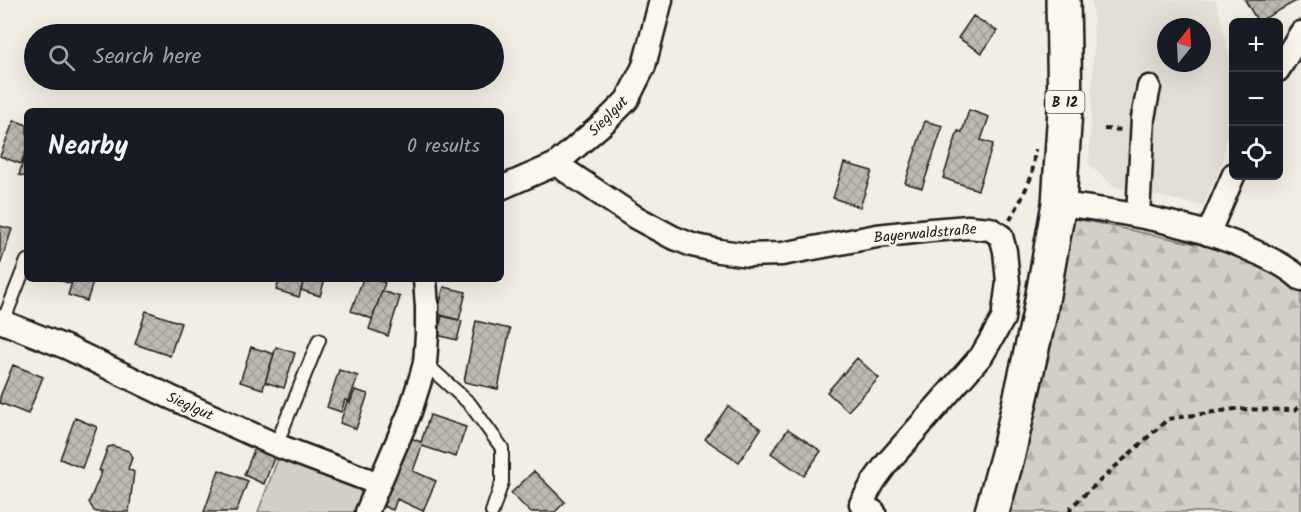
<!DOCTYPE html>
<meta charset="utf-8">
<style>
:root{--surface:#171b24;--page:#242831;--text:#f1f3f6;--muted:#9ea1a6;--line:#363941}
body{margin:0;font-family:Kalam,sans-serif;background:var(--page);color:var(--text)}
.controls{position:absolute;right:18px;top:18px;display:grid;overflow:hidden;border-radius:9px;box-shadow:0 6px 24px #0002}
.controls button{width:54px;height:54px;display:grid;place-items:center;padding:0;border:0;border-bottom:2px solid var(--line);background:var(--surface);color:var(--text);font:30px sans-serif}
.compass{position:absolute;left:1157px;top:18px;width:54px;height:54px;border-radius:50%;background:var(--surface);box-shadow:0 6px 24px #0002;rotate:18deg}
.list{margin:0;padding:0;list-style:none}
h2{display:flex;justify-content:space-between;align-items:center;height:78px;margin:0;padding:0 24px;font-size:26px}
h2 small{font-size:20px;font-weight:400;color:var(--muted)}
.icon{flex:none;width:33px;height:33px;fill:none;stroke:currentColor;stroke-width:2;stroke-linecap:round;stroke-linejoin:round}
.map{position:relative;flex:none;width:1301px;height:512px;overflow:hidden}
.search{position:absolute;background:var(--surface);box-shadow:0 6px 24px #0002;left:24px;top:24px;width:480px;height:66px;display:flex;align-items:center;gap:15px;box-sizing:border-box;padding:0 21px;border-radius:33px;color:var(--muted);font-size:22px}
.panel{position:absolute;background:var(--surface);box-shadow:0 6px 24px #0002;left:24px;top:108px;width:480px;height:174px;border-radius:9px}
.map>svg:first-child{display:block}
</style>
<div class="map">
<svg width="1301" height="512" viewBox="0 0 1301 512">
<defs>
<pattern id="forest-firs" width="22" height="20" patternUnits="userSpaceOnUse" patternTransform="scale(1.5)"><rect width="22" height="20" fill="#d2cfc6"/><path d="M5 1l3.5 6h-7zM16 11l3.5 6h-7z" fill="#b4b1aa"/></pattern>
<pattern id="building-cross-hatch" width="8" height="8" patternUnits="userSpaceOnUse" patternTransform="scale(1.5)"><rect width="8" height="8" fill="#bdbab1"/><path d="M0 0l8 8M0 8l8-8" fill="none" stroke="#a29f98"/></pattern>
</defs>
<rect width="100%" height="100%" fill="#f2eee4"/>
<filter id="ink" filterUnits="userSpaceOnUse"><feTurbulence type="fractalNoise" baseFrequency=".0167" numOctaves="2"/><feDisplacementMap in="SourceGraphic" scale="12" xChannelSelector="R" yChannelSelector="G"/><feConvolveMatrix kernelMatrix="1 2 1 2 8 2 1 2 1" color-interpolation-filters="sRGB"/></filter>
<g filter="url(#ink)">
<path fill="#e2ded5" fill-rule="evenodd" d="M1092,0H1216L1233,71V105L1222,163L1203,206L1115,187L1089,165L1094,41ZM1166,27H1202V63H1166Z"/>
<path fill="#d2cfc6" stroke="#777671" stroke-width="1.5" d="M279,456L309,469L360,488L362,500L357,512H258Z"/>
<path fill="url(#forest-firs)" stroke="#777671" stroke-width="1.5" d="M1072,218L1264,258L1301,282V512H1007Z"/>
<path fill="url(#building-cross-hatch)" stroke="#1c1c1c" stroke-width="1.5" d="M1245,0H1298L1258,22Z
M973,16L997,31L982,53L958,38Z
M969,110L989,117L981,140L993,144L978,190L943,178L958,131L962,132Z
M14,120L27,125V148L21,164L0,156Z
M925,121L943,126L922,188L905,183Z
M27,148V177L19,175Z
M844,163L872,171L860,207L833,198Z
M0,226L12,229L0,265Z
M57,279H73L71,284Z
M73,279H94L87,301L68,295Z
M280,279H304L299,297L276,290Z
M304,279H325L320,296L301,290Z
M363,279H375L385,283L372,319L351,311Z
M444,287L466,292L459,320L437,314Z
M382,291L400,297L388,336L369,329Z
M146,311L181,323L170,356L135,344Z
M442,316L462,321L457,340L437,335Z
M476,321L510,329L498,389L464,382Z
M251,347L274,354L263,389L240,382Z
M276,347L295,353L284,388L265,382Z
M857,358L879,378L848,411L827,392Z
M13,365L43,377L28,414L0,403V397Z
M339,370L358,376L349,401L345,400L341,412L327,407Z
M355,390L368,394L356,429L340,423L347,402L350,403Z
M728,406L761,429L739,462L705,439Z
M430,415L466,427L456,457L422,446L413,471L436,481L423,511L397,499L393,510L377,504L403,435L421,442Z
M75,418L97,427L82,468L60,459Z
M788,429L821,451L804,476L771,453Z
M256,445L276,453L264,484L244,475Z
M113,446L129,451L132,458L128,469L134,472L129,512H97L94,511L89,502L102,471H99L108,447Z
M219,470L248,481L236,512H204Z
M534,471L565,502L555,512H530L511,493Z"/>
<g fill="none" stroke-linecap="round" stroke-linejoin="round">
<defs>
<path id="lane" d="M3,322L27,261
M425,363L470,404L502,448V482L492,512
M276,445L319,340"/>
<path id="street" d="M1278,70L1301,33
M556,164L635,217L672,237L692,245L719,251L748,255L782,254L877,236L931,230L968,227L990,229L1001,236L1005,251L1008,282L1003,319L982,355L887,463L874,481L861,504L874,512
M501,188L556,164L606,121L627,100L644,66L661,0
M1059,204C1127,212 1196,224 1258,253C1274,261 1288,267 1301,279
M1138,216L1143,118L1149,87
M1208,234L1234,174
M0,321L68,348L170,397L276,445L379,484
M367,512L410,412L422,374L425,363L427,335V307L425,279"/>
<path id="primary" d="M992,512L1008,454L1039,317L1059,204L1065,109L1063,0"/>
</defs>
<use href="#lane" stroke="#1c1c1c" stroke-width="16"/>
<use href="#street" stroke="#1c1c1c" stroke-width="27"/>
<use href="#primary" stroke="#1c1c1c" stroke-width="38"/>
<path stroke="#1c1c1c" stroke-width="4" stroke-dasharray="6 4.5" stroke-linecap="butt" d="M1104,129L1125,130
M1010,220L1020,202L1032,175L1035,149
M1070,512L1071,507L1168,419L1235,409L1295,410L1301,405"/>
<use href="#lane" stroke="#fbf7ec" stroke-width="12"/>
<use href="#street" stroke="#fbf7ec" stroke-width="22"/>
<use href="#primary" stroke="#fbf7ec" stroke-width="33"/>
</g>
</g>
<g text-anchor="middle" stroke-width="5" stroke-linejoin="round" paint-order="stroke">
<rect fill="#fbf7ec" stroke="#5f5e5a" stroke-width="1.5" x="1045.5" y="91" width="39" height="22" rx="4.5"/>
<g font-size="14" font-weight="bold" fill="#1c1c1c">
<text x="1065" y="107">B 12</text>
</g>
<g font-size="15" fill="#1c1c1c" stroke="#fbf7ec">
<text transform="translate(608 116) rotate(-45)" y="5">Sieglgut</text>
<text transform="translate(925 233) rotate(-5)" y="5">Bayerwaldstraße</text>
<text transform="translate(190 406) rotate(24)" y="5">Sieglgut</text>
</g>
</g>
</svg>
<div class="controls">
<button>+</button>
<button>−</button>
<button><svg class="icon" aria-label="locate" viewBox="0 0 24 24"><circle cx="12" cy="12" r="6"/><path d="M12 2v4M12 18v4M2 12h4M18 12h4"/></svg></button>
</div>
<svg class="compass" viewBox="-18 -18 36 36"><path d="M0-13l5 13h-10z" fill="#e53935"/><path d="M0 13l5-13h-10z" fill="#9ea1a6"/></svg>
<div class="search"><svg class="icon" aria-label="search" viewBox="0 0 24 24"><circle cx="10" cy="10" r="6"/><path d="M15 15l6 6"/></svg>Search here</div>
<section class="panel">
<h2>Nearby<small>0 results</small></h2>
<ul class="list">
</ul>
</section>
</div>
